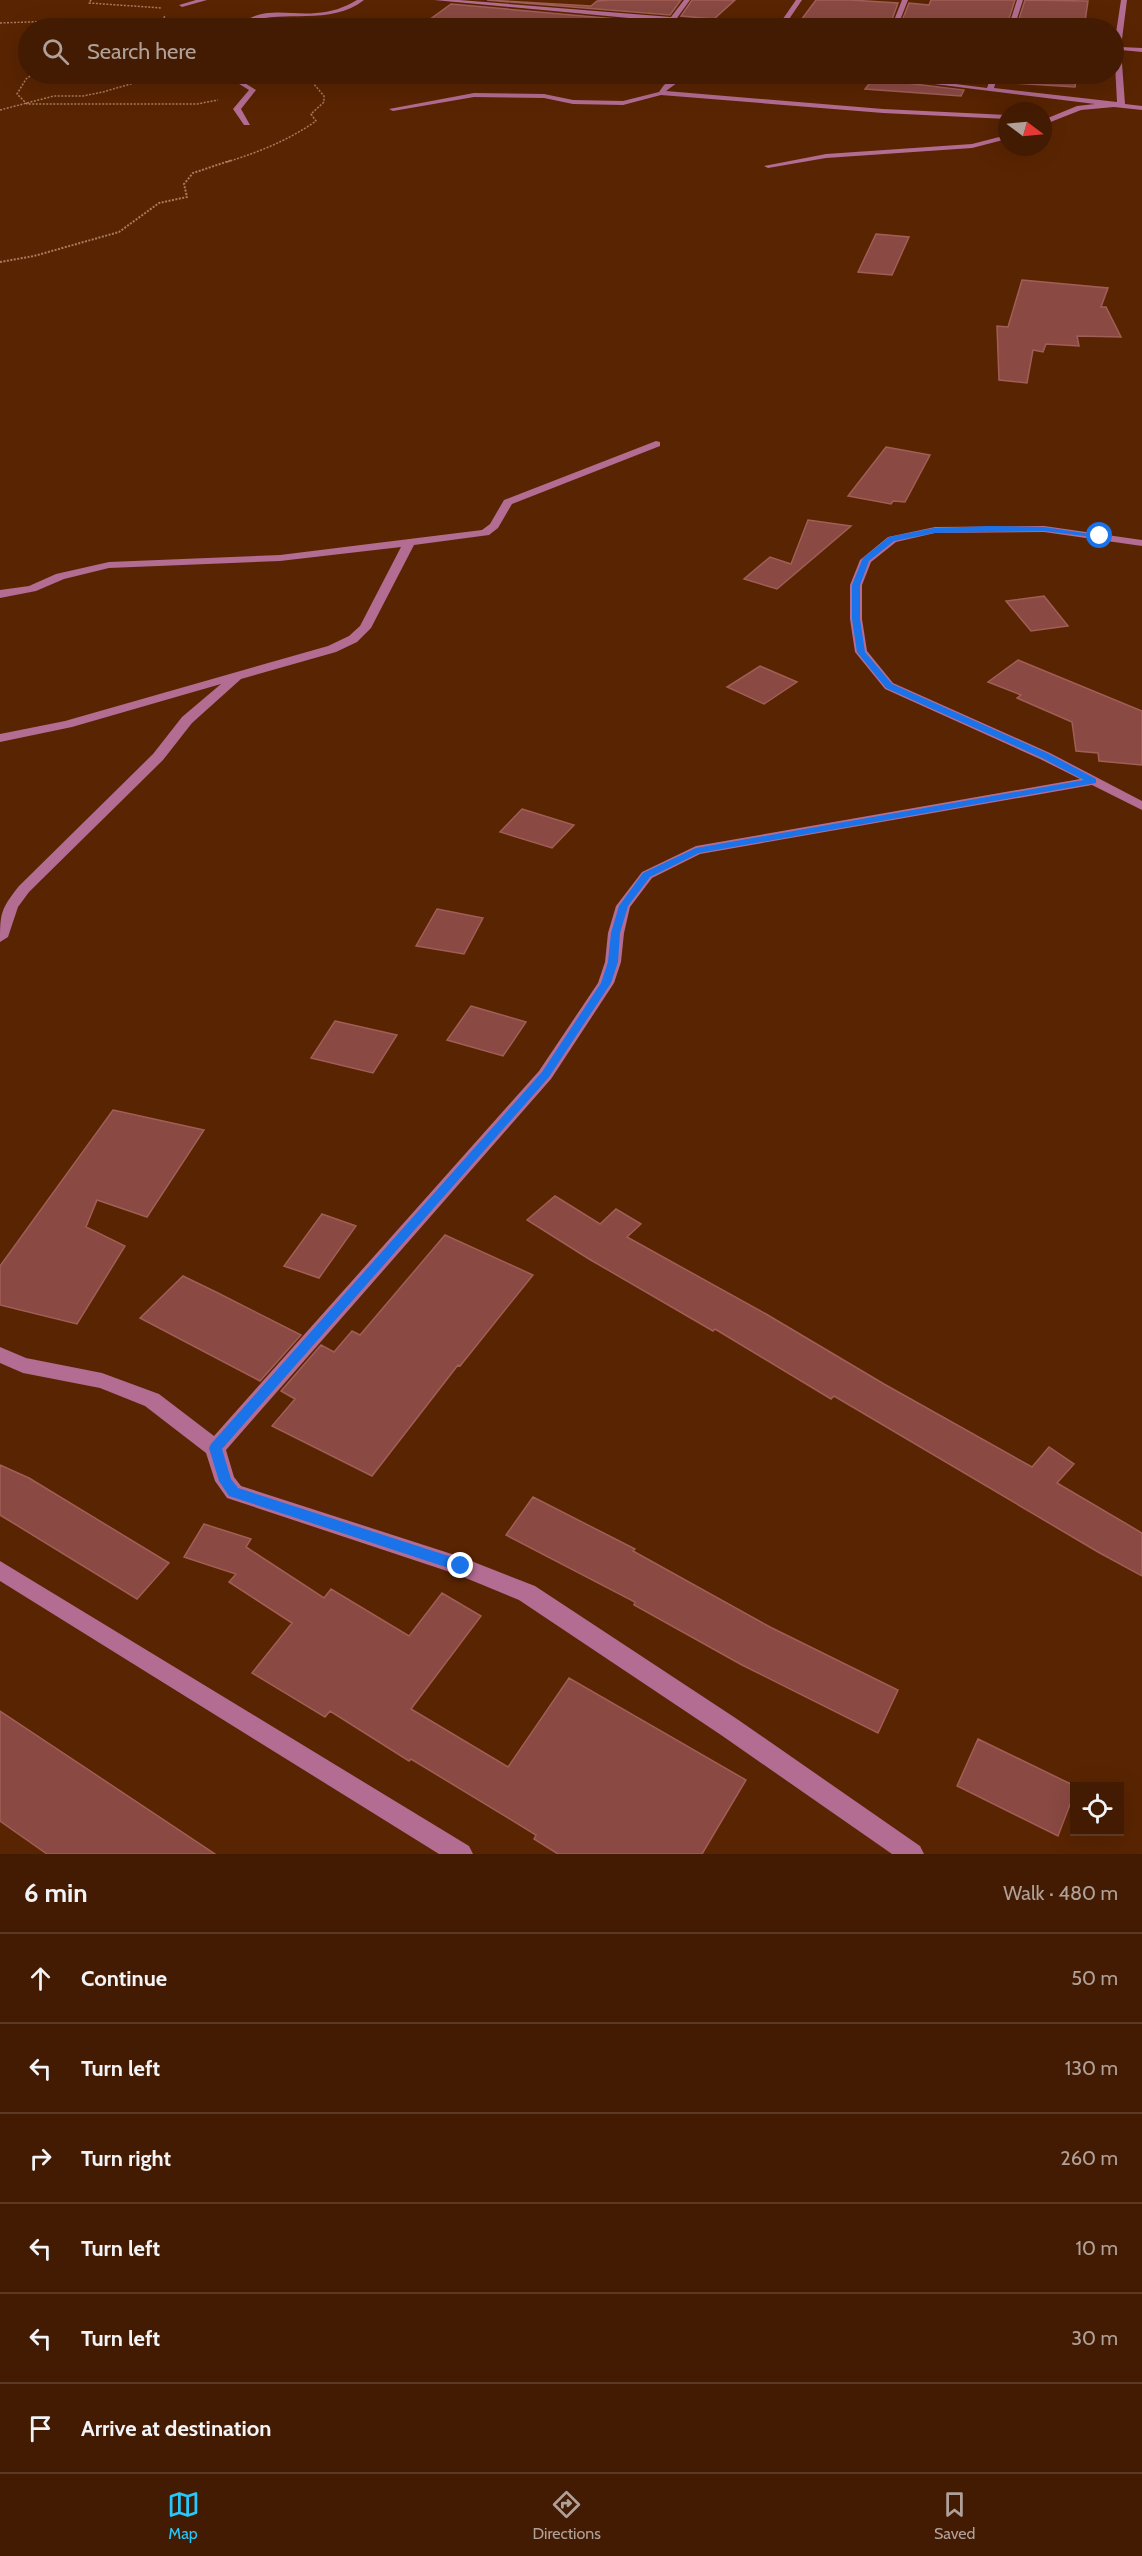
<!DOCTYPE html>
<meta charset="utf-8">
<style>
:root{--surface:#431b02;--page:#4d2811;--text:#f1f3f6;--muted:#afa199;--line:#5b3924;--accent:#26c9fe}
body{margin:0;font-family:Cabin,sans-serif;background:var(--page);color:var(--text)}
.controls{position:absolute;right:18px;bottom:18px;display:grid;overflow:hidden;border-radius:0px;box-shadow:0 6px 24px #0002}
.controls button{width:54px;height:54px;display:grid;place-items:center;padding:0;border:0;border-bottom:2px solid var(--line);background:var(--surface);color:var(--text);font:30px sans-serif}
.compass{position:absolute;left:998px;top:102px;width:54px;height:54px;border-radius:50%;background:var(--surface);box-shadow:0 6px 24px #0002;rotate:106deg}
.stop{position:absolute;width:18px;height:18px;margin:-14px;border:4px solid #1a73e8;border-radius:50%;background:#fff}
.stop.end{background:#1a73e8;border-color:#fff;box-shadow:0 2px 6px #0008}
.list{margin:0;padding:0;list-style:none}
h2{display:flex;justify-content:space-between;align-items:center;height:78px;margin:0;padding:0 24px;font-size:26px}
h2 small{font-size:20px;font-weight:400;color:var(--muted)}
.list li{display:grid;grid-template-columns:39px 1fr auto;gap:18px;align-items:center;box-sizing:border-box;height:90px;padding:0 24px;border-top:2px solid var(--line)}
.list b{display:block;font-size:22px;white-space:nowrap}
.list em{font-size:20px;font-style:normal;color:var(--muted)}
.icon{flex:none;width:33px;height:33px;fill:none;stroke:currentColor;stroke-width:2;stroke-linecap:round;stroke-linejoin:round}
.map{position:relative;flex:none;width:1142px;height:1854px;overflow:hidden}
.search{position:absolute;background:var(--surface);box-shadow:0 6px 24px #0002;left:18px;right:18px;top:18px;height:66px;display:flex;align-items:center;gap:15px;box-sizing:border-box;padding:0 21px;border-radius:33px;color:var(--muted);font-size:22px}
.sheet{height:618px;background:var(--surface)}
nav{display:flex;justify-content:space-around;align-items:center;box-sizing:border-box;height:84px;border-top:2px solid var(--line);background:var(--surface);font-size:16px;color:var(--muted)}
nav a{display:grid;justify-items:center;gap:3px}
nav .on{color:var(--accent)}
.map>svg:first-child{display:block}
</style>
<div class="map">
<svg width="1142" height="1854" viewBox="0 0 1142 1854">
<rect width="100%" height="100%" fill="#592402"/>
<path fill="#8a4943" stroke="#a15e56" stroke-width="1.5" d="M487,0L591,6L597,1L609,0H681L670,15Z
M692,0H735L714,19L681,16Z
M816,0H851L898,3L889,28H795Z
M931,0H1015L1006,28H899L909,3L929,5Z
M1025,0L1088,1L1084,28H1016Z
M451,4L672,24L706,26L704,28H418Z
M891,74H990L987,81L969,79L967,83Z
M1000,74H1077L1075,87L998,82Z
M873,79L964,90L961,96L865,89Z
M876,234L909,237L892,275L858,272Z
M1022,280L1108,288L1101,307H1106L1121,337L1077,336L1079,346L1046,344L1043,352L1033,350L1027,383L999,380L997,326L1008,327Z
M886,447L930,455L905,502L893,501L891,504L848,496Z
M808,520L851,526L777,589L744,579L770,557L791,564Z
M1044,596L1068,626L1031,631L1006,601Z
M1018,660L1142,711V765L1099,761L1098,753L1076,751L1072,722L1017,698L1021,695L988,682Z
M760,666L797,682L764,704L727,687Z
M522,809L574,825L552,848L500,832Z
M437,909L483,918L464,954L416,946Z
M471,1006L526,1022L503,1056L447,1040Z
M335,1021L397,1035L373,1073L311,1058Z
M113,1110L204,1130L147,1217L97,1200L86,1227L125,1246L77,1324L0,1305V1266Z
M555,1196L600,1224L616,1209L641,1224L627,1237L766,1314L884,1384L1032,1467L1049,1447L1074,1464L1057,1483L1142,1533V1576L1098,1552L834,1396L831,1399L715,1329L713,1331L589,1259L527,1220Z
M322,1214L356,1226L319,1278L284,1266Z
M445,1235L533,1275L460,1366L458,1365L372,1476L272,1426L295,1399L281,1391L321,1345L334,1352L352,1331L360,1335Z
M183,1276L216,1292L301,1335L260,1381L140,1318Z
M0,1465L29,1478L169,1563L137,1599L0,1515Z
M533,1497L635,1549L633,1551L770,1627L898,1690L878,1733L742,1665L634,1605L635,1602L506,1535Z
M204,1524L251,1539L246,1547L324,1598L331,1589L409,1636L442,1593L481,1616L411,1709L508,1767L569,1678L746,1780L702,1854H558L534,1839L536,1835L411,1759L409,1761L330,1711L325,1717L252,1673L292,1623L229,1582L236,1574L184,1557Z
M0,1711L215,1854H47L0,1821Z
M978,1739L1075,1786L1074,1794L1058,1836L957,1786Z"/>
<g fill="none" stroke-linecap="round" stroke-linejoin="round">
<path stroke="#a87b62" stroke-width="1.5" stroke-dasharray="2 1.5" stroke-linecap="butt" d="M91,0L89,3L162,8
M0,23L56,21L65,28
M132,28L157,25L166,15
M33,74L26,79L17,94L27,104H197L218,100
M0,110L54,96H83L103,92L165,74
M227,162C259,152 289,140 316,121L311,114L324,102V96L313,83"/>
<path stroke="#a87b62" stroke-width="2" stroke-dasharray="2 1.5" stroke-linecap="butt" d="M0,262L34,256L119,232L159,203L187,197L184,184L193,173L232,160"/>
<path fill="#b36c92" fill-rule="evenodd" d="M196,0H207L182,7L179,5Z
M357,0H364C327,30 265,4 245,28H239C257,4 290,16 316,13C331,12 344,8 357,0Z
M434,0H459L671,17L684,0H690L677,18L778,26L796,0H802L783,28L672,22Z
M902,0H908L897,28H891Z
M1017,0H1023L1014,28H1008Z
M1121,0H1127L1121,47L1142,48V52L1121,50L1125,104L1142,106V110L1114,107L1081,110L1043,125V120L1077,106L1095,104L870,76L871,74H877L987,88L992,74H998L994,88L1117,102L1114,46Z
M223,74H230L256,90L241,109L250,125H244L233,109L249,90Z
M682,74H689L666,91L883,109L1007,115V119L883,113L661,95L623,105L573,104L544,98L474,97L393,111L389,109L474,93L544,94L573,100L623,101L659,92L664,85Z
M1007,135V139L972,148L826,158L768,168L764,166L826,154L972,144Z
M656,441L660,442V446L512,504L498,528L489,535L414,545L371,628L357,642L336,652L241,679L192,723L163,760L29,892L18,907L8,937L0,942C0,912 1,909 19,886L153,754L182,717L221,684L72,727L0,742V734L65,721L328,646L349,636L360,626L401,547L280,561L109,568L64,579L36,591L0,598V590L29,586L56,574L109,562L280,555L482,530L490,524L504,500Z
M1044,526L1142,540V546L1044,532L935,533L896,542L871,562L862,585V619L867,651L893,683L1050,753L1142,801V810L1092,785L700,854L652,878L630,907L624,933L621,962L614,983L551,1079L226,1450L234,1477L241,1486L461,1557L535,1586L737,1719L920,1846L924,1854H892L721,1735L519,1600L456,1574L227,1498L215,1481L206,1453L145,1406L100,1388L23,1373L0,1363V1347L26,1358L102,1373L159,1394L214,1436L539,1071L598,983L605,962L608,933L616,906L642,872L696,846L1080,779L1040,759L885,689L855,652L850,619V585L860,560L888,537L935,527Z
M0,1561L469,1846L473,1854H439L0,1581Z"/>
</g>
<path fill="#1a73e8" d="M991,526L1044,527L1104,536L1100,538L1044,531L934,533L894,541L869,561L860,585V619L865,652L892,684L1049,754L1096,779V783L699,853L650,877L628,906L620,933L618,962L611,983L549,1077L222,1449L231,1479L238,1488L461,1560L466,1562L468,1566L466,1570L461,1572L229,1496L219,1481L209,1448L211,1444L542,1072L601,983L608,962L611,933L619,906L643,873L696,848L1084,780L1042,758L886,688L857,652L852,619V585L863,558L889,537L934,528Z"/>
</svg>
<div class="controls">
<button><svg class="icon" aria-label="locate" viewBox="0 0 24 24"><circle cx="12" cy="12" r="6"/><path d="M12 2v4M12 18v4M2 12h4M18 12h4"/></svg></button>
</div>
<svg class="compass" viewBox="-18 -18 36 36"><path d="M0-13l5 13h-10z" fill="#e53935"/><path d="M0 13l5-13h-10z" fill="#afa199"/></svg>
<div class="stop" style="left:1100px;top:536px"></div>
<div class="stop end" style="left:461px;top:1566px"></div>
<div class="search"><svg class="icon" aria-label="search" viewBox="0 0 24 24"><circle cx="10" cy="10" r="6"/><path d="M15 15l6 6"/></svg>Search here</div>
</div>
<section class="sheet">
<h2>6 min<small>Walk · 480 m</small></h2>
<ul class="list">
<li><svg class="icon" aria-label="ahead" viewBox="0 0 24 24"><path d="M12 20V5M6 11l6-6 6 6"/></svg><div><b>Continue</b></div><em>50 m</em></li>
<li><svg class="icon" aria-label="left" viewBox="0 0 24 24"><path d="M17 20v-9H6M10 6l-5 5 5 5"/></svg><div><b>Turn left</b></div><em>130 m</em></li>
<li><svg class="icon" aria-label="right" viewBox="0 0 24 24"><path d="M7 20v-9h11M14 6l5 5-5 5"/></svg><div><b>Turn right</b></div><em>260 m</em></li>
<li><svg class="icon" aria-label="left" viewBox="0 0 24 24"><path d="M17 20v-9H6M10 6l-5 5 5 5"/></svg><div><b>Turn left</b></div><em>10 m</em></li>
<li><svg class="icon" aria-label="left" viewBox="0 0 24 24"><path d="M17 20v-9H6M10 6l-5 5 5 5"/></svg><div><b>Turn left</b></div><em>30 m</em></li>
<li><svg class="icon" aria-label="arrive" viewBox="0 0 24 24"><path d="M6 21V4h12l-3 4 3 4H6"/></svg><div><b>Arrive at destination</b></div></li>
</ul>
</section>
<nav>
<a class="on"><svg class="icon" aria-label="map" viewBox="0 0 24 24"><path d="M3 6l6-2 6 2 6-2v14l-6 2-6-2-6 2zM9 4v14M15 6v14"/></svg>Map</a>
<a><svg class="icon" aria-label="directions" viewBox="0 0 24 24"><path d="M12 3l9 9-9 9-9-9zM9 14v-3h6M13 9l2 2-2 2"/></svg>Directions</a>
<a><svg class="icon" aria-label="saved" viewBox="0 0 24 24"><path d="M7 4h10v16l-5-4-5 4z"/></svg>Saved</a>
</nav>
